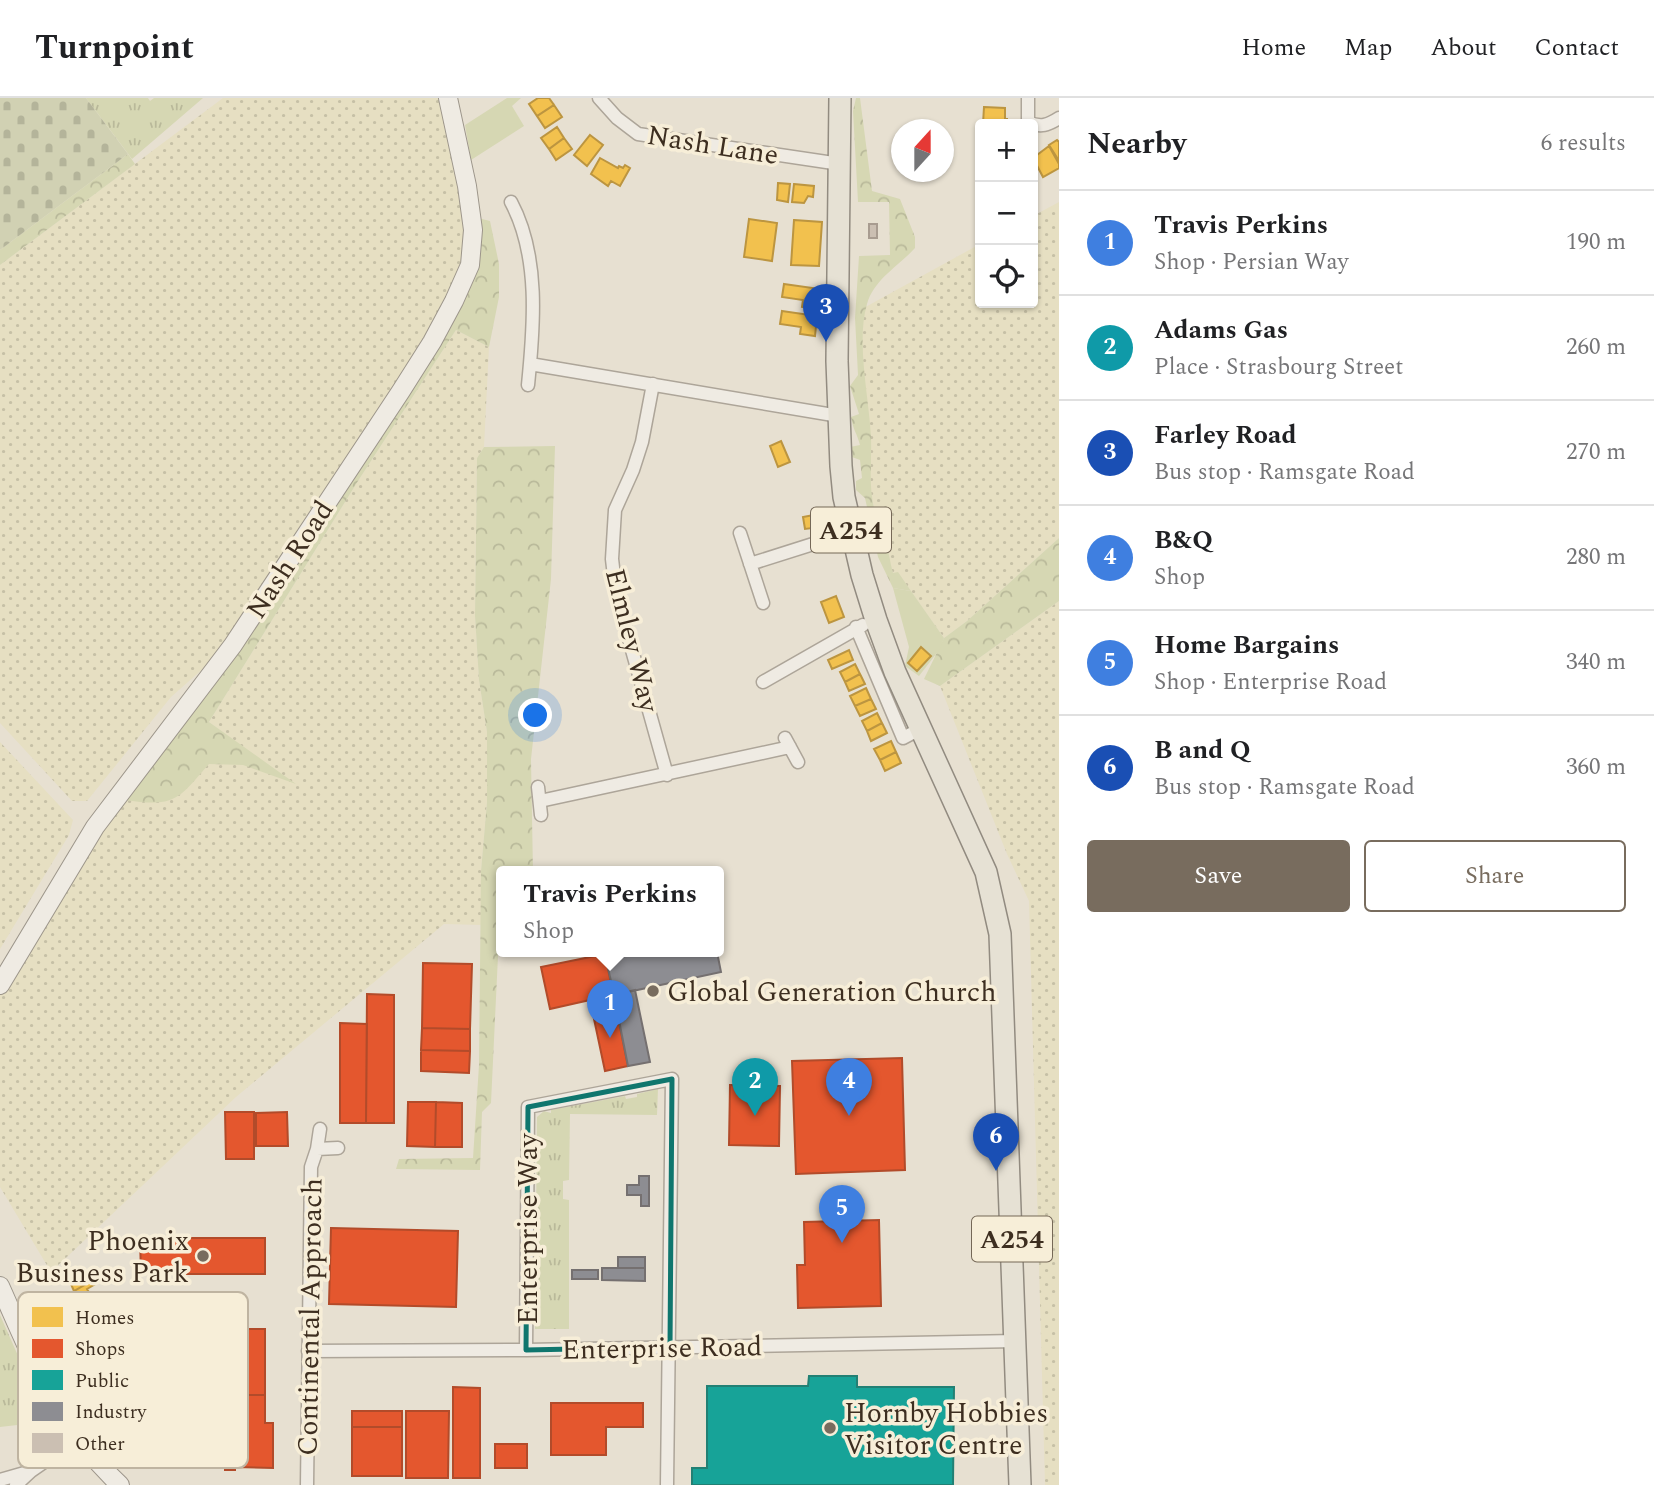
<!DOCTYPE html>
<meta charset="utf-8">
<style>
:root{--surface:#fff;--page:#f2f2f2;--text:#202124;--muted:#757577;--line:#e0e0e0;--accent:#786c5e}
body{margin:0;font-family:Spectral,serif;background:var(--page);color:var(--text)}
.controls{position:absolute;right:21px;top:21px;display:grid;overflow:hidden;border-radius:7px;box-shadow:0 2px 5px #0004}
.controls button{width:63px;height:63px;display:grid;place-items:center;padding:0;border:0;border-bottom:2px solid var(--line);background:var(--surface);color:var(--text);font:35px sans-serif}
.compass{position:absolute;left:891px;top:21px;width:63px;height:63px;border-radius:50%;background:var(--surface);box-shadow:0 2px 5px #0004;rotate:21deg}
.you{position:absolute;left:536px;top:618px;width:24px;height:24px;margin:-18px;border:5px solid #fff;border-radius:50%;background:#1a73e8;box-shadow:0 0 0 10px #1a73e833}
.badge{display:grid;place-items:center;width:46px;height:46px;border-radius:50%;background:var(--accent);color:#fff;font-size:23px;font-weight:700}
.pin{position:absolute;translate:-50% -58px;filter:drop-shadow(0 2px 4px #0008)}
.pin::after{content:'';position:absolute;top:37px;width:24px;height:21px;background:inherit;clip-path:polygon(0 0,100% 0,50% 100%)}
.popup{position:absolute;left:496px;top:768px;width:228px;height:91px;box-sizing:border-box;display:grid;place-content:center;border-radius:7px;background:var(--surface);filter:drop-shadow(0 2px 5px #0005);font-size:23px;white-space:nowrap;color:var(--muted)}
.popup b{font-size:26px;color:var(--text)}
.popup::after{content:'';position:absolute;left:50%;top:100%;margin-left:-14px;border:14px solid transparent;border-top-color:var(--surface)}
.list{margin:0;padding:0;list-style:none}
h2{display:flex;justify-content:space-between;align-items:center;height:91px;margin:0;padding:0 28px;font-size:30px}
h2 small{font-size:23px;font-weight:400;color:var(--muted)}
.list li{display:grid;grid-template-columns:46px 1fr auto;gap:21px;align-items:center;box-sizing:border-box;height:105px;padding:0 28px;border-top:2px solid var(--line)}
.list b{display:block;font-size:26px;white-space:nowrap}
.list p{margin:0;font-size:23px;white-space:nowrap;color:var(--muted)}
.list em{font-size:23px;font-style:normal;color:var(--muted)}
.actions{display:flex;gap:14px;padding:21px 28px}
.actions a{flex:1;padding:16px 0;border:2px solid var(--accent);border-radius:7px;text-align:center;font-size:24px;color:var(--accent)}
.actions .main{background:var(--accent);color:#fff}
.icon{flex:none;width:38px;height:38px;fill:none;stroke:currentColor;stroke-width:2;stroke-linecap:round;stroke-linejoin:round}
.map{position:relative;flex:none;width:1059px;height:1387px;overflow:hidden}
header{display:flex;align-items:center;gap:42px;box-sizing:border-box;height:98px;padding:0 35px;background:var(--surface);border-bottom:2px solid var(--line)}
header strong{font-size:33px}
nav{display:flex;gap:38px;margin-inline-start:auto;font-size:24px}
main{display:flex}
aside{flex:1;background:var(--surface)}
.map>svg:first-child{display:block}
</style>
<header>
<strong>Turnpoint</strong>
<nav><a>Home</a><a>Map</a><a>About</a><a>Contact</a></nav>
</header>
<main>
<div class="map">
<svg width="1059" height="1387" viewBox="0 0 1059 1387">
<defs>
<pattern id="farmland-dots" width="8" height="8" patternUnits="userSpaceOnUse" patternTransform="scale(1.75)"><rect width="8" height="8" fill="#e6dfc2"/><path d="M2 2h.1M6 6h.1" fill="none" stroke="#c6c0a6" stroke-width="1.8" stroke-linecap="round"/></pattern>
<pattern id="grass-tufts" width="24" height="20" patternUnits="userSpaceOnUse" patternTransform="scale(1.75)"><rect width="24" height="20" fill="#d6d7b3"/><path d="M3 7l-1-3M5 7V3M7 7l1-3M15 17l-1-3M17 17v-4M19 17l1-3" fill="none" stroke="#b9b99a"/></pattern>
<pattern id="forest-crowns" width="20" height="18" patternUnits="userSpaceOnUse" patternTransform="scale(1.75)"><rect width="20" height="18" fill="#d6d7b3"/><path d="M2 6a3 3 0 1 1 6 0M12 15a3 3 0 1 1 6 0" fill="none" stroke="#b9b99a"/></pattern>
<pattern id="cemetery-stones" width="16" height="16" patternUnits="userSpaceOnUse" patternTransform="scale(1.75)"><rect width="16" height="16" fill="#d1d1b3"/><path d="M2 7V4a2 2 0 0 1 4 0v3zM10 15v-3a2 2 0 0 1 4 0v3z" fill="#b4b49a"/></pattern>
</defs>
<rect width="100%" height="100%" fill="#e7e0d1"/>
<path fill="url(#farmland-dots)" d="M223,0H441L465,127L462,160L447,201L401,281L233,533L205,569L171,599L87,703H72L0,625V167Z
M1059,104V440L967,523L944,540L898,475L893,476L868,387L860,212L980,146V205H1033V118Z
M456,232L489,249L484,349L477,360L476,427L475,518L479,582L487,634V704L481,773V827L444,826L236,999L51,1174L0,1089V896L100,735L174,636L236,644L209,624L358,383Z
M1059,503V1387H1045L1029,803L1007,756L940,588Z
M0,644L73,722L69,737L0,851Z"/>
<path fill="url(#grass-tufts)" d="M86,0H148L150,3L154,0H203L132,61Z
M658,991L657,1017L570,1016L569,1082L563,1083V1101L569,1102V1231H535L537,1019L544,1013L551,1015V1012L625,998L626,1001L637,999V996Z
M0,1217L27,1278L52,1323L0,1329Z"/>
<path fill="url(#forest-crowns)" d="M856,0H860L872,93L900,101L915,139V150C899,168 874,181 867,206C856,244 869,299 871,339C872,364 868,389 875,414C877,424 883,434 886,444C889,454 890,465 893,475L898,474L911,493L893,490L878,459L865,400L856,392V383L862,380L860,362L852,359L850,349L860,347C857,335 853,332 851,319L859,316L850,288L858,277L855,220L859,158L890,157L889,104H858L853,13Z
M128,56L135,66L0,167V152Z
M478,120L490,123L499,166V199L489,249L456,232L358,383L209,624L296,686L243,667L209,666C177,703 175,709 124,702L450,225Z
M555,348L551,481L531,661L533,774H502L491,1005L482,1014L480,1072L396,1071L399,1061L473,1060L479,967L481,773L487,704V634L479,582L475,518L477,360L484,349Z
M1059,440V503L940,588L924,581L944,540L967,523Z"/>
<path fill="url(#cemetery-stones)" d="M0,0H86L128,56L0,152Z"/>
<path fill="#d6d7b3" d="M507,0H521L512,8L524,28L471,62L465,27Z
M893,490L911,493L944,540L940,551L919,578L905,568L909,549Z"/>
<path fill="#f2c14e" stroke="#bc9540" stroke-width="2" d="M538,0H549L554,7L537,18L529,6Z
M554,7L562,19L545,30L537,18Z
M984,9L1005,10V21H1007V26H983Z
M557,29L564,40L549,51L541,40Z
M590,37L603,47L587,68L574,57Z
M564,40L572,51L556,62L549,51Z
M1057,42L1059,44V63L1049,47Z
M1049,48L1059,66V70L1043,79L1033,60Z
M600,60L618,70L619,68L623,70L625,67L630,70L620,88L611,83L608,88L591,76Z
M778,85L790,86L788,104L777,102Z
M794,86L814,88L813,99L808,98L804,105L792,104Z
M749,121L777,125L772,163L744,159Z
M794,122L822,124L819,168L791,167Z
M784,186L820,191L817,211L802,209L803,202L782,199Z
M782,213L817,218L815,238L800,236L801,229L780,226Z
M781,343L790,364L778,369L770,348Z
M819,416L821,429L805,431L803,419Z
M836,498L844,519L829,525L821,504Z
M921,549L931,558L917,573L908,565Z
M849,552L853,562L832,571L828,562Z
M855,566L860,576L845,584L840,574Z
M860,576L865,586L849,593L845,584Z
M866,590L871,601L855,608L850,598Z
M871,601L876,611L860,618L855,608Z
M877,615L882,625L867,633L862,623Z
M882,625L887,635L871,643L867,633Z
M891,643L896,654L880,662L874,651Z
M896,654L901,665L885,673L880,662Z
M80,1178L83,1183L93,1178L95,1181L74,1193L70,1184Z
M95,1181L97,1185L87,1191L90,1196L79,1201L74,1193Z"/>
<path fill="#e4572e" stroke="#b24b2a" stroke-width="2" d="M605,856L628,968L605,973L590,902L550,911L541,869Z
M423,865L472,866L470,931L422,930Z
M367,896L394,897V1025H366Z
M340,925L367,926L366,1025H340Z
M422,930L470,931V953L421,952Z
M421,952L470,953L469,975L421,973Z
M902,960L905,1072L796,1076L792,963Z
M730,987L780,988L779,1048L729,1047Z
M408,1004H436L435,1049L407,1048Z
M436,1004L462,1005V1049H435Z
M225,1014H254V1061H226Z
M287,1014L288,1048H256V1015Z
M879,1122L881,1208L798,1210L797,1167H805L804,1124Z
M331,1130L458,1133L456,1209L329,1206Z
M140,1140H265V1176H141Z
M201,1231H265V1297H201Z
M126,1271H189V1305H131V1292H126Z
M453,1289L480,1290V1380H453Z
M201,1297H265V1325H273V1370L235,1369V1372H225V1363L200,1362Z
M551,1305H643V1329H606V1357H551Z
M352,1313H402V1329H352Z
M406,1313H449L448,1380H406Z
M352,1329H402V1378H352Z
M495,1346H527V1370H495Z"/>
<path fill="#17a398" stroke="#228074" stroke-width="2" d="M809,1278H857V1289H954L953,1387H692V1370H707V1288H808Z"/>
<path fill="#8d8d92" stroke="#757070" stroke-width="2" d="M616,854H717L721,874L614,897L605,856Z
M635,892L650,964L628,968L614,897Z
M639,1078H649V1108H641V1097H627V1087H639Z
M618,1159H645V1170H618Z
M602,1170H645V1183L602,1182Z
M572,1172H598V1181H572Z"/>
<path fill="#cbbfb2" stroke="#a89c90" stroke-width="2" d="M869,126H877V140H869Z"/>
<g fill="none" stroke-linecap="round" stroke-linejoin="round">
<defs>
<path id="street" d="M599,0L617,20L638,36L840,66
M1028,0V24C1041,30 1048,27 1059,20
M511,104C540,158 534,228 528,287
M530,266L839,318
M653,286L642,344L633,372L615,412L612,461L616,495L667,677
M740,435L763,505
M750,466L851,434
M856,529L903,640L920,631
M763,584L863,527
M785,640L798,664
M538,689L541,717
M540,703L790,649
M320,1031L317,1051L338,1050
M526,1252L528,1009L672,981L667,1387
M308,1253L526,1252L1016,1243
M0,1382L28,1374
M16,1387L31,1373L77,1341
M307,1387L311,1069L317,1051"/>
<path id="secondary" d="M0,887L95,729L233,547L401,293L432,244L454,203L470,167L473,132L467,88L448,0
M0,1188C34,1264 58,1329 120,1387"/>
<path id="primary" d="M840,0L837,263L841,368L844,399L862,477L876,522L895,574L986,774L1000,836L1020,1387"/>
</defs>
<use href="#street" stroke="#ada599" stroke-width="15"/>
<use href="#secondary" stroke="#9c958a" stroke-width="20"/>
<use href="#primary" stroke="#928b80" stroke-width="24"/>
<use href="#street" stroke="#efebe3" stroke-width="12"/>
<use href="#secondary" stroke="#efebe3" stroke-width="18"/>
<use href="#primary" stroke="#e6e1d4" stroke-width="21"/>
</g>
<path fill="none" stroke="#0f766e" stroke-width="5" stroke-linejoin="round" d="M672,981L670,1249L526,1252L528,1009Z"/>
<g fill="#786c5e" stroke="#f7eed8" stroke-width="2.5">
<circle cx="653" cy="893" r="7"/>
<circle cx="203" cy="1158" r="7"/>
<circle cx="830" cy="1330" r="7"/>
</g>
<g text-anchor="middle" stroke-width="7" stroke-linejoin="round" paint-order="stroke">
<g fill="#f7eed8" stroke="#756857" stroke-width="2">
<rect x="811" y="409.5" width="80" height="45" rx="5"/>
<rect x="972" y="1118.5" width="80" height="45" rx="5"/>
</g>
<g font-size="26" font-weight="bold" fill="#3d2e20">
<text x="851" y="441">A254</text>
<text x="1012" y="1150">A254</text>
</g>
<g font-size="28" fill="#3d2e20" stroke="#f7eed8">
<text transform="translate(713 46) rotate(9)" y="10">Nash Lane</text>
<text transform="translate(289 461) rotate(-57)" y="10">Nash Road</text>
<text transform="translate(633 542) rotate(76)" y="10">Elmley Way</text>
<text transform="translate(527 1131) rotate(-90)" y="10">Enterprise Way</text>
<text transform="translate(309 1219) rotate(-89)" y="10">Continental Approach</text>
<text transform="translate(662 1249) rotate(-1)" y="10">Enterprise Road</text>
</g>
<g font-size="28" fill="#3d2e20" stroke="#f7eed8" text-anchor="start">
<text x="667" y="903">Global Generation Church</text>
<text x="189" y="1152" text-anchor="end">Phoenix<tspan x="189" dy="32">Business Park</tspan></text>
<text x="844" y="1324">Hornby Hobbies<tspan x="844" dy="32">Visitor Centre</tspan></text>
</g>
</g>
<rect x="18" y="1194" width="230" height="176" rx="10" fill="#f7eed8" stroke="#bfb4a1" stroke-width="2"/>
<rect x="32" y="1209" width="31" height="20" fill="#f2c14e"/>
<rect x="32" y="1241" width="31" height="19" fill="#e4572e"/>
<rect x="32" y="1272" width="31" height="20" fill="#17a398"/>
<rect x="32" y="1304" width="31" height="19" fill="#8d8d92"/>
<rect x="32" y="1335" width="31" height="20" fill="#cbbfb2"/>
<g font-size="19" fill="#3d2e20">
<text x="75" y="1226">Homes</text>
<text x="75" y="1257">Shops</text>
<text x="75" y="1289">Public</text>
<text x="75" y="1320">Industry</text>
<text x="75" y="1352">Other</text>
</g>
</svg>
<div class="controls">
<button>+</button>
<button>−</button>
<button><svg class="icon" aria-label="locate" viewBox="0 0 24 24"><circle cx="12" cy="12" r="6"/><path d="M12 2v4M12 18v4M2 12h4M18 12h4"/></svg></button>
</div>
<svg class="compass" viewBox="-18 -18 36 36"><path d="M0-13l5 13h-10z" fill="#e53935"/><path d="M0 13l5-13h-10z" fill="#757577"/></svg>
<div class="you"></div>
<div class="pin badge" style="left:610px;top:940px;background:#3f7fe0">1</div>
<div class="popup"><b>Travis Perkins</b>Shop</div>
<div class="pin badge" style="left:755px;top:1018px;background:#0f9aa8">2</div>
<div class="pin badge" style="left:826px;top:244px;background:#1a4fb4">3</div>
<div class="pin badge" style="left:849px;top:1018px;background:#3f7fe0">4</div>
<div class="pin badge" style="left:842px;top:1145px;background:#3f7fe0">5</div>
<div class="pin badge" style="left:996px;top:1073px;background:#1a4fb4">6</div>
</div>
<aside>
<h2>Nearby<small>6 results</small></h2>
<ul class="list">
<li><span class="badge" style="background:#3f7fe0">1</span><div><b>Travis Perkins</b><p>Shop · Persian Way</p></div><em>190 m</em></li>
<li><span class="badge" style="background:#0f9aa8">2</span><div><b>Adams Gas</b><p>Place · Strasbourg Street</p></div><em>260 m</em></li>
<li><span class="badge" style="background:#1a4fb4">3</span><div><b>Farley Road</b><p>Bus stop · Ramsgate Road</p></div><em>270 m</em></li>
<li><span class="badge" style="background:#3f7fe0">4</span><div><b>B&amp;Q</b><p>Shop</p></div><em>280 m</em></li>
<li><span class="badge" style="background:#3f7fe0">5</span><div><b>Home Bargains</b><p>Shop · Enterprise Road</p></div><em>340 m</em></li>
<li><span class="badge" style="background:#1a4fb4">6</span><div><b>B and Q</b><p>Bus stop · Ramsgate Road</p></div><em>360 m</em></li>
</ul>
<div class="actions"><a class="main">Save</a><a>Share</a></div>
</aside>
</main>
